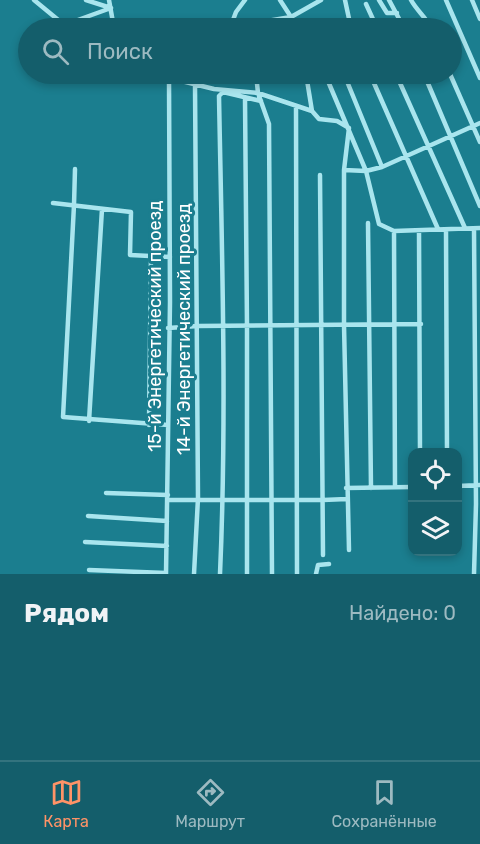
<!DOCTYPE html>
<html lang="ru">
<meta charset="utf-8">
<style>
:root{--surface:#145e6b;--page:#216773;--text:#f1f3f6;--muted:#9dbac1;--line:#33737e;--accent:#ff9367}
body{margin:0;font-family:Rubik,sans-serif;background:var(--page);color:var(--text)}
.controls{position:absolute;right:18px;bottom:18px;display:grid;overflow:hidden;border-radius:12px;box-shadow:0 3px 9px #0003}
.controls button{width:54px;height:54px;display:grid;place-items:center;padding:0;border:0;border-bottom:2px solid var(--line);background:var(--surface);color:var(--text);font:30px sans-serif}
.list{margin:0;padding:0;list-style:none}
h2{display:flex;justify-content:space-between;align-items:center;height:78px;margin:0;padding:0 24px;font-size:26px}
h2 small{font-size:20px;font-weight:400;color:var(--muted)}
.icon{flex:none;width:33px;height:33px;fill:none;stroke:currentColor;stroke-width:2;stroke-linecap:round;stroke-linejoin:round}
.map{position:relative;flex:none;width:480px;height:574px;overflow:hidden}
.search{position:absolute;background:var(--surface);box-shadow:0 3px 9px #0003;left:18px;right:18px;top:18px;height:66px;display:flex;align-items:center;gap:15px;box-sizing:border-box;padding:0 21px;border-radius:33px;color:var(--muted);font-size:22px}
.sheet{height:186px;background:var(--surface)}
nav{display:flex;justify-content:space-around;align-items:center;box-sizing:border-box;height:84px;border-top:2px solid var(--line);background:var(--surface);font-size:16px;color:var(--muted)}
nav a{display:grid;justify-items:center;gap:3px}
nav .on{color:var(--accent)}
.map>svg:first-child{display:block}
</style>
<div class="map">
<svg width="480" height="574" viewBox="0 0 480 574">
<rect width="100%" height="100%" fill="#1b7e8f"/>
<g fill="none" stroke-linecap="round" stroke-linejoin="round">
<path stroke="#a9e5ee" stroke-width="4.5" d="M34,0L68,28
M86,0L111,8
M109,0L114,28
M280,0L291,17
M345,0L351,28
M379,0L387,13H397
M389,0L404,28
M411,0C417,11 426,17 431,28
M446,0L480,78
M472,0L480,19
M366,4L377,28
M64,25L111,8
M230,28L236,12L245,0
M246,28L267,21L291,17L321,0
M279,28L291,17L299,28
M153,74L214,89L258,93L312,111
M256,74L258,93L269,124L272,574
M306,74L312,111L319,119L337,121L349,128L344,170V325L349,550
M325,74L366,171L379,224L394,231L480,228
M344,74L382,167
M370,74L438,229
M396,74L465,228
M424,74L480,206
M450,74L480,142
M282,75L291,74
M174,77L203,74
M245,99L247,326V574
M296,106L297,574
M75,169L74,205L63,417L168,425
M344,170L366,171L382,167L480,123
M320,175L323,555
M53,203L131,212L130,255L170,257
M368,223L371,488
M446,230L447,452
M394,231L395,487
M419,231L420,452
M168,328L198,326L421,324
M89,421L102,209
M149,425L151,256
M458,486L480,485
M346,488L412,487
M106,493L168,495
M167,500H323L347,499
M88,516L167,521
M85,542L167,546
M89,570L166,573
M166,574L170,302L169,78
M194,574L198,498L195,85
M220,574C227,415 222,256 219,96L223,92L261,101
M316,574L318,565L329,564
M474,574L476,504L474,229"/>
</g>
<g text-anchor="middle" stroke-width="6" stroke-linejoin="round" paint-order="stroke">
<g font-size="18" fill="#fff" stroke="#1b7e8f">
<text transform="translate(155 326) rotate(-90)" y="6">15-й Энергетический проезд</text>
<text transform="translate(184 329) rotate(-90)" y="6">14-й Энергетический проезд</text>
</g>
</g>
</svg>
<div class="controls">
<button><svg class="icon" aria-label="locate" viewBox="0 0 24 24"><circle cx="12" cy="12" r="6"/><path d="M12 2v4M12 18v4M2 12h4M18 12h4"/></svg></button>
<button><svg class="icon" aria-label="layers" viewBox="0 0 24 24"><path d="M12 4l9 5-9 5-9-5zM3 14l9 5 9-5"/></svg></button>
</div>
<div class="search"><svg class="icon" aria-label="search" viewBox="0 0 24 24"><circle cx="10" cy="10" r="6"/><path d="M15 15l6 6"/></svg>Поиск</div>
</div>
<section class="sheet">
<h2>Рядом<small>Найдено: 0</small></h2>
<ul class="list">
</ul>
</section>
<nav>
<a class="on"><svg class="icon" aria-label="map" viewBox="0 0 24 24"><path d="M3 6l6-2 6 2 6-2v14l-6 2-6-2-6 2zM9 4v14M15 6v14"/></svg>Карта</a>
<a><svg class="icon" aria-label="directions" viewBox="0 0 24 24"><path d="M12 3l9 9-9 9-9-9zM9 14v-3h6M13 9l2 2-2 2"/></svg>Маршрут</a>
<a><svg class="icon" aria-label="saved" viewBox="0 0 24 24"><path d="M7 4h10v16l-5-4-5 4z"/></svg>Сохранённые</a>
</nav>
